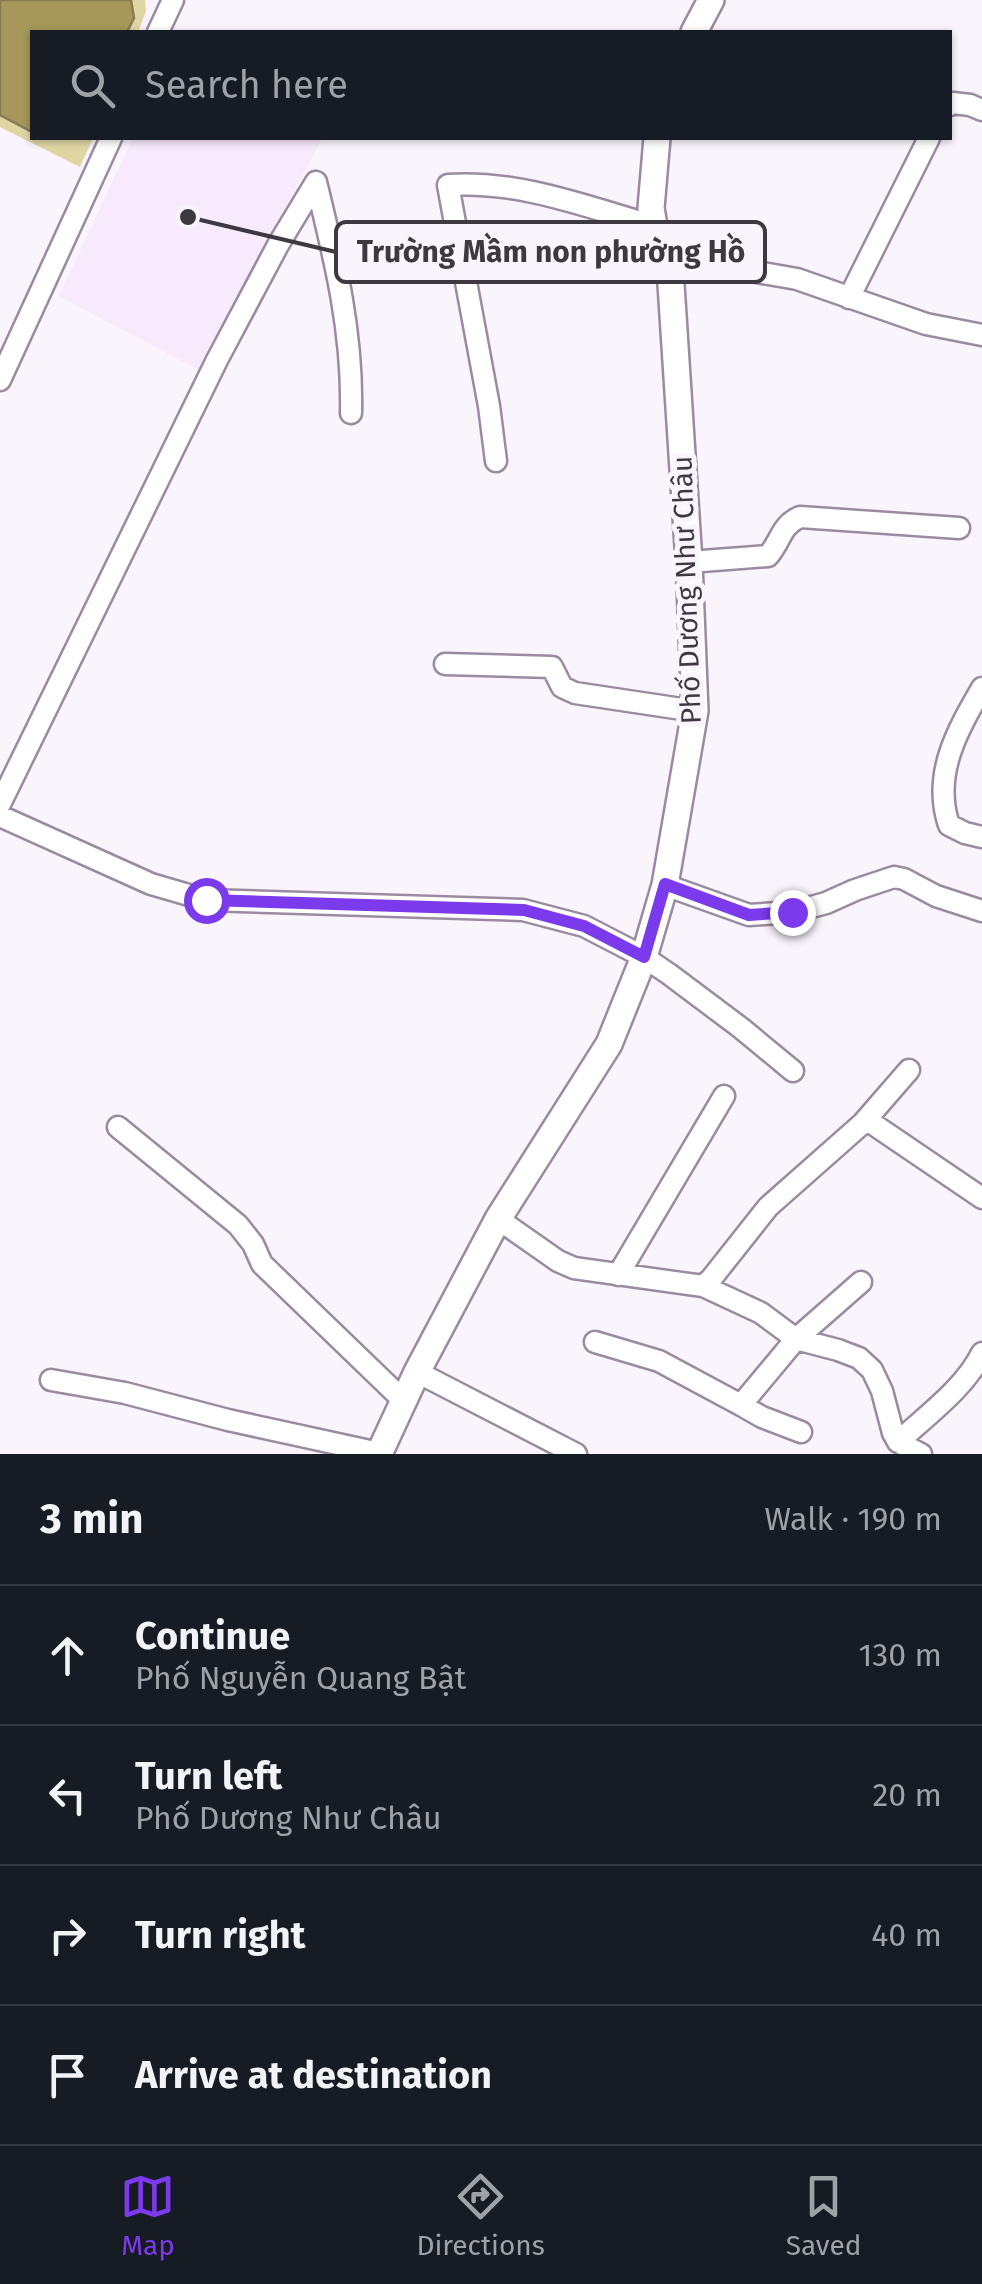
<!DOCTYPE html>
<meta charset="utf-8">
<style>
:root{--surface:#171b24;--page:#20242c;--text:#f1f3f6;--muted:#9ea1a6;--line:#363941;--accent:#7c3aed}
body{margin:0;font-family:"Fira Sans",sans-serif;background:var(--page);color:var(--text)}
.stop{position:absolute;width:30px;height:30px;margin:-22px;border:8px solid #7c3aed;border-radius:50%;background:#fff}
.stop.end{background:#7c3aed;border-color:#fff;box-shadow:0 2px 10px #0008}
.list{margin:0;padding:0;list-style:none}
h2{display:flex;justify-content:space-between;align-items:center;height:130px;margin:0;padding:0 40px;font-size:42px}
h2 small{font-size:32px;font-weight:400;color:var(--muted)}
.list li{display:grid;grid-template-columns:65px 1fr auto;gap:30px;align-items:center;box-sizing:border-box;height:140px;padding:0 40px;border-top:2px solid var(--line)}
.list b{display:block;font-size:38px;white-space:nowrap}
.list p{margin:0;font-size:32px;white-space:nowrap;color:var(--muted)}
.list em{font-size:32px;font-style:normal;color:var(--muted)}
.icon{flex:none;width:55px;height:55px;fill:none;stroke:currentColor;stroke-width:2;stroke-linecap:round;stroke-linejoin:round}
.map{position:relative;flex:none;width:982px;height:1454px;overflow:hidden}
.search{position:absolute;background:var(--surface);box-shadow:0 2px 8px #0004;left:30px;right:30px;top:30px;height:110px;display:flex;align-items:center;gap:25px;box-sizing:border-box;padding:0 35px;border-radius:0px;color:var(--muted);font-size:38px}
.sheet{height:690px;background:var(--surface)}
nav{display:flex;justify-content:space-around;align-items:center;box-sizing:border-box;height:140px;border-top:2px solid var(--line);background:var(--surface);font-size:28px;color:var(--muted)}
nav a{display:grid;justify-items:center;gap:5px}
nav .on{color:var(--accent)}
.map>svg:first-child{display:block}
</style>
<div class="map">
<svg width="982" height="1454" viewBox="0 0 982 1454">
<rect width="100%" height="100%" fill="#faf4fd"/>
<path fill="#f6eafc" d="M133,138H322L201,371L59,296Z"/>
<path fill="#e0d6a4" d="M0,0H145L146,11L138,32H32V138H93L80,167L0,127Z"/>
<path fill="#a5985a" stroke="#867b52" stroke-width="2.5" d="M0,0H131L134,18L127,32H32V132L0,115Z"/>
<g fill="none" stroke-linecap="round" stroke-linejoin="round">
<defs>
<path id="minor" d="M158,32L173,0
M950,105L953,103L970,105L982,110
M316,182C335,260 353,332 351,413
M670,269L707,267L734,268L797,279L926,324L982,335
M849,298L929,138
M0,380L111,138
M496,461L489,406L448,185C518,180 587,207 654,226
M689,562L768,556C781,541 781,525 800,517L959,528
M445,664L552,667L562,687L575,693L695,711
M982,688C957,731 932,775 949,825L965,833L982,837
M0,804L217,360L278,245L316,182
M0,816L151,884L206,900L523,910L584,926L644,957L669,974L741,1028L793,1071
M665,885L749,915L793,912L826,903L855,890L894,877L904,879L936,896L982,911
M863,1123L909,1070
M118,1127L238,1225L253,1244L262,1264L404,1401
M498,1219L558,1261L574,1268L703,1286L711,1279L768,1207L863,1123L870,1122L982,1198
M618,1275L724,1096
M703,1286L761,1313L796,1339L838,1350L859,1358L872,1370L882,1391L893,1433L898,1442L921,1454
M595,1342L659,1361L741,1405L796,1339L861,1282
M417,1372L576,1454
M51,1380L125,1393L228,1420L379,1453
M741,1405L762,1417L801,1432
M898,1442C927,1415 964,1389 982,1353"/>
<path id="tertiary" d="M694,32L711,0
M379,1454L417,1372L498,1219L609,1044L644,957L665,885L695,711L689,562L670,269L654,226L651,208L657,138"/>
</defs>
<use href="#minor" stroke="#9a8ba0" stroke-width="25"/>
<use href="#tertiary" stroke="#9a8ba0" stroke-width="30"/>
<use href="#minor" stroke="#fff" stroke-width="20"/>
<use href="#tertiary" stroke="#fff" stroke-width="25"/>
</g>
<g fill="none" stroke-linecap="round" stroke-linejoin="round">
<path stroke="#7c3aed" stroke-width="12" d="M206,900L524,910L584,926L644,957L665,884L749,915L792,912"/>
</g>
<g text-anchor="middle" stroke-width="10" stroke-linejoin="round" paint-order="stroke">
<g font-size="28" fill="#3e3841" stroke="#faf4fd">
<text transform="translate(686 590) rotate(-92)" y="10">Phố Dương Như Châu</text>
</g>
</g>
<path fill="none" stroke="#3e3841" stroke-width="4" d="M188 217L336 252"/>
<circle fill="#3e3841" stroke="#faf4fd" stroke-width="4" cx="188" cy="217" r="10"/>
<rect fill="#faf4fd" stroke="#3e3841" stroke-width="4" x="336" y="222" width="429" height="60" rx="10"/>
<g font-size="30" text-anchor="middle" font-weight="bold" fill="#3e3841">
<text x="551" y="262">Trường Mầm non phường Hồ</text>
</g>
</svg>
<div class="stop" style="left:206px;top:900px"></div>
<div class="stop end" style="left:792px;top:912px"></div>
<div class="search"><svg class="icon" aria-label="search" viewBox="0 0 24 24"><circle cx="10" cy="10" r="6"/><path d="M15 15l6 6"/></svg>Search here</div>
</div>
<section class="sheet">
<h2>3 min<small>Walk · 190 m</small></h2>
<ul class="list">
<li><svg class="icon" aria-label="ahead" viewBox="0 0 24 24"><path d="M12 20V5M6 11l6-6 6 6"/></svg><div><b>Continue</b><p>Phố Nguyễn Quang Bật</p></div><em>130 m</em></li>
<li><svg class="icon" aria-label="left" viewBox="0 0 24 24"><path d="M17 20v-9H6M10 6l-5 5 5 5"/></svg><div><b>Turn left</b><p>Phố Dương Như Châu</p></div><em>20 m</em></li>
<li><svg class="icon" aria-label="right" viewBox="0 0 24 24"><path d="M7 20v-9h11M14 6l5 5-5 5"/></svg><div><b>Turn right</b></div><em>40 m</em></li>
<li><svg class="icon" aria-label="arrive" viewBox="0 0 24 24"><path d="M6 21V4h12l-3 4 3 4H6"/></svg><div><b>Arrive at destination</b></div></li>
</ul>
</section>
<nav>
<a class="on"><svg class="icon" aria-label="map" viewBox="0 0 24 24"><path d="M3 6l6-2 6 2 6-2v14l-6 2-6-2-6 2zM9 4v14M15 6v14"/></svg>Map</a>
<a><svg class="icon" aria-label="directions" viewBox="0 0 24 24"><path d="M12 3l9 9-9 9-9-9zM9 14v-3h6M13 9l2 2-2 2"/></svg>Directions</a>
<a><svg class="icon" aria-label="saved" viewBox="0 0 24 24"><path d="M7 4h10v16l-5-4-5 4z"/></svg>Saved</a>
</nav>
